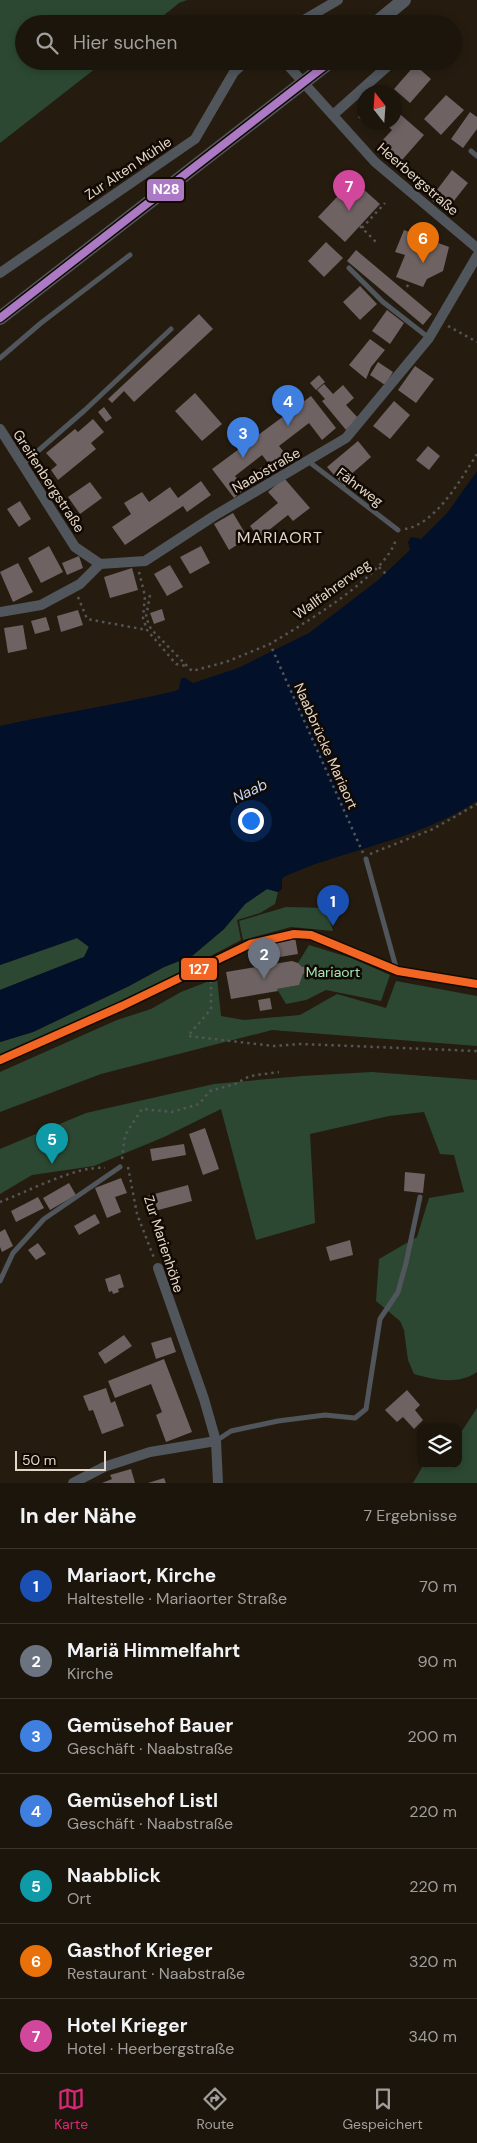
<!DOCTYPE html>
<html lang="de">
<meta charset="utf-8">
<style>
:root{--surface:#1c150b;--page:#251e14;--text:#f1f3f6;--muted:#a09f9d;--line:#3a342c;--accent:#db2777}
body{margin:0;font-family:"DM Sans",sans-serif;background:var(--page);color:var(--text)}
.controls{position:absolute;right:15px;bottom:15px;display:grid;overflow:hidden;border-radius:10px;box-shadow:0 2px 8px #0003}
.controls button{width:45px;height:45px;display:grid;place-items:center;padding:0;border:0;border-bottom:1px solid var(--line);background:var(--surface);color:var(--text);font:25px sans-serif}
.compass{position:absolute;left:357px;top:85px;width:45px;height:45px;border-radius:50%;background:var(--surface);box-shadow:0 2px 8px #0003;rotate:343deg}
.scale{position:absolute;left:15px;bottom:12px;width:91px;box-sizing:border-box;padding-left:5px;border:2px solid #e3d7c9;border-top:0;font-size:14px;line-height:18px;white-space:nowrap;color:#e3d7c9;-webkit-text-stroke:4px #110902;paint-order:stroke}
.you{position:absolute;left:250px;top:820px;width:18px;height:18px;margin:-12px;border:4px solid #fff;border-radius:50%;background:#1a73e8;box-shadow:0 0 0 8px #1a73e833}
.badge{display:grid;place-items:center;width:32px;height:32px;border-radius:50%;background:var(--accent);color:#fff;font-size:16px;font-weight:700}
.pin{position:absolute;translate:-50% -41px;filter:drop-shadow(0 1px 2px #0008)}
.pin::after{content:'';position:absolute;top:26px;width:18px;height:15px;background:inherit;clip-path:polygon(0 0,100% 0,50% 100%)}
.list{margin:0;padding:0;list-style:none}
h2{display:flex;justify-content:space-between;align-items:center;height:65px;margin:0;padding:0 20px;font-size:21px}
h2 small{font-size:16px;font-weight:400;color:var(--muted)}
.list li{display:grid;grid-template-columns:32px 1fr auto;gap:15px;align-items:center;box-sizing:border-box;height:75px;padding:0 20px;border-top:1px solid var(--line)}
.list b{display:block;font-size:19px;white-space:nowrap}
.list p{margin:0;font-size:16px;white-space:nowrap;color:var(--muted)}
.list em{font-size:16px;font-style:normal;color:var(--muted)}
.icon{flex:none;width:28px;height:28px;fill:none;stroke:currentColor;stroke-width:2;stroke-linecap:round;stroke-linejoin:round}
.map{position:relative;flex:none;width:477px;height:1483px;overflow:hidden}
.search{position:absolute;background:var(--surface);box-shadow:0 2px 8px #0003;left:15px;right:15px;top:15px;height:55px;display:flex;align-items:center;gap:12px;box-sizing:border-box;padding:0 18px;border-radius:28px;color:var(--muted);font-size:19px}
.sheet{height:590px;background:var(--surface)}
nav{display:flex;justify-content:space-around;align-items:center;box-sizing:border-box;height:70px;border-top:1px solid var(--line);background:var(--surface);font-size:14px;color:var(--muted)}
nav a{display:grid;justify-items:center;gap:2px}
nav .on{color:var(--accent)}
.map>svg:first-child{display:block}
</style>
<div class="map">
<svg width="477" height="1483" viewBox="0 0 477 1483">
<rect width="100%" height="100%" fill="#251c0f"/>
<path fill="#2c4833" d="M0,0H187L179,3L153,24H24V61H105L0,143Z
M267,889L278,892L275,904L260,913L237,920L241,940L133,997L0,1056V1042L33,1032L129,986L164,967L192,956L224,929L245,904Z
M286,907L326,908L333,931L291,927L243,940L239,921Z
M77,938L89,946L84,957L0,990V965Z
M309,945L351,958L390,975L381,1001L326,990L306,1000L286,1004L277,989L298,985L303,974L312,971L311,965L302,967L298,963Z
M217,978L221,1016L244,1020L300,1015L337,994L386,1008L396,981L477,996V1046L272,1030L101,1074L0,1112V1072L117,1020L151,1009L181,992Z
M372,1072L477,1080V1372C459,1385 434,1380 414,1374L408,1360L404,1330L400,1321L376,1301L379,1259L417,1237L429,1198L464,1192L454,1155L440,1154L424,1112L389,1116L310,1134L315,1223L256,1240L221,1109L164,1137L94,1166L32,1175L0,1194V1149L86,1113L214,1084L302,1076Z
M477,1408V1483H413L424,1464H458V1437Z"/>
<path fill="#031029" d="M477,471V801C430,831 381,843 328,860C313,864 299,871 285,876L282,879V889L278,892L267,889L245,904L224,929L192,956L164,967L129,986L33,1032L0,1042V990L84,957L89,947L77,938L0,965V726C58,713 117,705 175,691L179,689L181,678H185L193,683L238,668L309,633L377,581L410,550L408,542L411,537L421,539L448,512Z"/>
<path fill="#6e6262" d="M415,65L431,79L410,103L394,89Z
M446,95L464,110L441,135L424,119Z
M394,109L424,135L402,160L381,142L392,130L383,122H394Z
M364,110V122H373L369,127L358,117Z
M470,112L477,117V129L463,148L451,139Z
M452,170L468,183L446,211L430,199Z
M353,180L380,204L345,242L318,217Z
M404,230L449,247L443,271L427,279L423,287L396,277L405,255L395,252Z
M326,242L343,258L324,277L308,261Z
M356,250L432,314L423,325L347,261Z
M360,286L377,304L360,320L343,302Z
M387,310L404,323L390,344L372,331Z
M199,314L213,329L134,402L124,391L112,403L108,399Z
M370,339L385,350L371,367L366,379L349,365Z
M378,362L393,372L385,385L370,375Z
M415,366L434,379L416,403L398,390Z
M319,375L325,382L316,390L310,383Z
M324,384L333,394L343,385L354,398L346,405L359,419L346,430L322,401L325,399L317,390Z
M195,393L222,424L202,441L175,411Z
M311,396L336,428L322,440L309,423L279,446L288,457L273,469L262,455L235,476L245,489L234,498L212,469Z
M394,401L410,415L390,439L373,426Z
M104,407L112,418L106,422L98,412Z
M93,419L104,432L91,443L96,449L58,480L51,470L57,465L46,453L75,429L78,432Z
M358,441L371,457L348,477L351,481L345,487L327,467Z
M428,446L440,456L429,470L416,460Z
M262,467L267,474L254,484L249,477Z
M284,478L310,508L293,521L288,515L259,538L250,526L278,503L268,492Z
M201,481L211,495L187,512L183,506L125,545L112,527L131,514L124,503L142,492L149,502L170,487L178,498Z
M90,482L102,498L80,514L68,497Z
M20,501L31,519L19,527L7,509Z
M233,513L248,538L229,550L214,524Z
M49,546L63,572L41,583L28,558Z
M201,546L210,563L190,574L180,557Z
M79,556L83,568L67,575L62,563Z
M18,563L33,592L13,602L0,572Z
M170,565L183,587L167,596L154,574Z
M132,568L138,590L110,598L104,577Z
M162,609L165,620L154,624L150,613Z
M78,610L83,625L61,632L57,616Z
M46,617L50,630L35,634L31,621Z
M23,625L27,649L8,653L4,628Z
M295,937L298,954L250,962L247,950L261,947L260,944Z
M292,961L298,963L302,967L311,965L312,971L303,974L299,985L277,989L278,991L231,999L226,972Z
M270,998L272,1009L260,1011L258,1000Z
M205,1128L219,1169L203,1175L189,1134Z
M184,1144L186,1155L152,1161L150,1149Z
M405,1172L425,1174L423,1193L404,1191Z
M121,1178L127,1193L115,1197L121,1212L107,1218L95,1188Z
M69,1183L76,1195L50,1210L43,1198Z
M188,1185L192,1201L151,1212L147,1196Z
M38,1197L44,1208L16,1222L11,1211Z
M95,1214L100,1223L79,1235L74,1226Z
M5,1229L13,1246L2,1252L0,1247V1232Z
M350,1240L353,1255L330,1261L326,1247Z
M38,1243L46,1254L36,1260L28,1250Z
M120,1274L124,1287L118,1289L119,1292L113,1294L112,1291L109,1292L105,1279Z
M124,1335L132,1346L105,1364L98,1353Z
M171,1337L176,1352L156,1359L151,1343Z
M164,1359L192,1432L166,1442L156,1415L162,1412L151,1384L115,1398L108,1381Z
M106,1388L111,1403L115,1401L124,1426L102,1434L93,1410L89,1411L83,1396Z
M407,1390L420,1405L415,1410L423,1420L414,1429L403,1417L397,1422L385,1410Z
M131,1469L135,1483H102L112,1479L110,1475Z
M164,1478L166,1483H148Z"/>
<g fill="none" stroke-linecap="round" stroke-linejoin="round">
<path stroke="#535556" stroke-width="2.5" stroke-dasharray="2.5 4" stroke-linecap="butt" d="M360,226L377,243
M362,228L385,203
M407,287L409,282
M448,326L477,342
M405,529C436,524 461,479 477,454
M379,567L386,574
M139,572L145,596L143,618L147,630L176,664L186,666
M150,595L146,617L151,629L192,671L226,662L270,644
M78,597L87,619L147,630
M363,853L270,644C300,626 390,573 396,538
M370,854L433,829L477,804
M211,974V1009L188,1036L274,1046L300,1044L477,1051
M122,1159L125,1135L142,1109L172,1112L199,1104L210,1091L235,1084L250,1076L279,1072
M128,1167L137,1214L154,1258
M0,1202C27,1192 77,1165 105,1168"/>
<path stroke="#50565c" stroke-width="5" d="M471,151L477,156
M349,268L383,302L429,338
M0,358L41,323L130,255
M308,461L398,530
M23,464L85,410L171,329
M366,859L397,971
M0,1281L13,1253L44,1219L120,1167
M216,1441L231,1431L278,1421L325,1415L355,1418L366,1409L380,1319L398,1292L406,1263L420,1197"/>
<path stroke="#50565c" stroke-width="10" d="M297,24L338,0
M284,61L375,162L477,248
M333,115L390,64
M0,273L195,139L234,72L246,61
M0,429L75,547L100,564
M0,612L41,605L80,584L100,564L145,561L214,516L346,438L429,338L477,256
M0,1060L122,1006L250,944L294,934L311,935L398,971L477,984
M158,1268L204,1399L216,1441
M73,1483L104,1467L150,1452L216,1441L218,1483"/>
<path stroke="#52585d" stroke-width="14" d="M375,24L404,0
M0,318L331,61"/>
<defs>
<path id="bus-1" d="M0,1060L122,1006L250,944L294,934L311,935L398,971L477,984"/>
<path id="bus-2" d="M0,318L331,61"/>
</defs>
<use href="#bus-1" stroke="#110902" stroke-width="11"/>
<use href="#bus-2" stroke="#110902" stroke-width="11"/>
<use href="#bus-1" stroke="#f26522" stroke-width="8"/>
<use href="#bus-2" stroke="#ac7ac4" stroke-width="8"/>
</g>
<g text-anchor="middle" stroke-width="5" stroke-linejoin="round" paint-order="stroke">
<g font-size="14" fill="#e3d7c9" stroke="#110902">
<text transform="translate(128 168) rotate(-34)" y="5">Zur Alten Mühle</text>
<text transform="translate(418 179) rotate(41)" y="5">Heerbergstraße</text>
<text transform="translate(266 470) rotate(-30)" y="5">Naabstraße</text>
<text transform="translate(49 481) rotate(57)" y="5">Greifenbergstraße</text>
<text transform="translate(360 487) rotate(37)" y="5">Fährweg</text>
<text transform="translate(332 589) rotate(-36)" y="5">Wallfahrerweg</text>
<text transform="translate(326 746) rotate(66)" y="5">Naabbrücke Mariaort</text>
<text transform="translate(164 1244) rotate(72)" y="5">Zur Marienhöhe</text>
</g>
<g font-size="14" fill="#a1e7b8" stroke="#110902">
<text x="333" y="977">Mariaort</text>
</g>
<g font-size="15" font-style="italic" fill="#bcd7fb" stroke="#110902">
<text transform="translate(250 791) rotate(-25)" y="5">Naab</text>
</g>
<g font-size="16" letter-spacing="1" fill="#e3d7c9" stroke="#110902">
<text x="280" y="543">MARIAORT</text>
</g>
</g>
<g stroke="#110902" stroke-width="2">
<rect x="146" y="178" width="39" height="24" rx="5" fill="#ac7ac4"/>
<rect x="180" y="957" width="38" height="24" rx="5" fill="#f26522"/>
</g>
<g font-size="14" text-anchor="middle" font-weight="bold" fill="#fff">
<text x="166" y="194">N28</text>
<text x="199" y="974">127</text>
</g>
</svg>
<div class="controls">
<button><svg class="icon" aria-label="layers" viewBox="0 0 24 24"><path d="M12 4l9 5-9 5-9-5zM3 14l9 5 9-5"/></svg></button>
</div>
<svg class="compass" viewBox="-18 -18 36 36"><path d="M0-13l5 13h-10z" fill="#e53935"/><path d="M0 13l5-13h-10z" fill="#a09f9d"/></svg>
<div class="scale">50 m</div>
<div class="you"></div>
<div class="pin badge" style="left:333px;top:926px;background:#1a4fb4">1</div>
<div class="pin badge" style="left:264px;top:979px;background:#6b7280">2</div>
<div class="pin badge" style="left:243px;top:458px;background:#3f7fe0">3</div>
<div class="pin badge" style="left:288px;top:426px;background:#3f7fe0">4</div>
<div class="pin badge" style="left:52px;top:1164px;background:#0f9aa8">5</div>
<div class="pin badge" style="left:423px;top:263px;background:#e8710a">6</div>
<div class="pin badge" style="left:349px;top:211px;background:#d1479c">7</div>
<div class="search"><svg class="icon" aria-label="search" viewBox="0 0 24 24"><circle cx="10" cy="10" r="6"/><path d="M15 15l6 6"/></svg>Hier suchen</div>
</div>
<section class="sheet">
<h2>In der Nähe<small>7 Ergebnisse</small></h2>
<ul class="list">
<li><span class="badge" style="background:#1a4fb4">1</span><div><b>Mariaort, Kirche</b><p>Haltestelle · Mariaorter Straße</p></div><em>70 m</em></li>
<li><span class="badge" style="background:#6b7280">2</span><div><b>Mariä Himmelfahrt</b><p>Kirche</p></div><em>90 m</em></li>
<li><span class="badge" style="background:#3f7fe0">3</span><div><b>Gemüsehof Bauer</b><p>Geschäft · Naabstraße</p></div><em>200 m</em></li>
<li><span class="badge" style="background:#3f7fe0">4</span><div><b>Gemüsehof Listl</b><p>Geschäft · Naabstraße</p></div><em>220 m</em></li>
<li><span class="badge" style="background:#0f9aa8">5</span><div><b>Naabblick</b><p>Ort</p></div><em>220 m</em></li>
<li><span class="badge" style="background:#e8710a">6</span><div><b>Gasthof Krieger</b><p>Restaurant · Naabstraße</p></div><em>320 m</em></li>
<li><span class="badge" style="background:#d1479c">7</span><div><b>Hotel Krieger</b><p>Hotel · Heerbergstraße</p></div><em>340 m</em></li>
</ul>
</section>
<nav>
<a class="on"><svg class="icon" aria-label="map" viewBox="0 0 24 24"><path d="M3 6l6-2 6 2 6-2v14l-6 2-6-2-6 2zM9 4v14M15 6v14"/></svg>Karte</a>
<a><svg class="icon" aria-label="directions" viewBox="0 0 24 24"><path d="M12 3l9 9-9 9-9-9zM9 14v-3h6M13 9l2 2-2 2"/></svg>Route</a>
<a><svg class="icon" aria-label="saved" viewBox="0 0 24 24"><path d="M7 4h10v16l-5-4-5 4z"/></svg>Gespeichert</a>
</nav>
